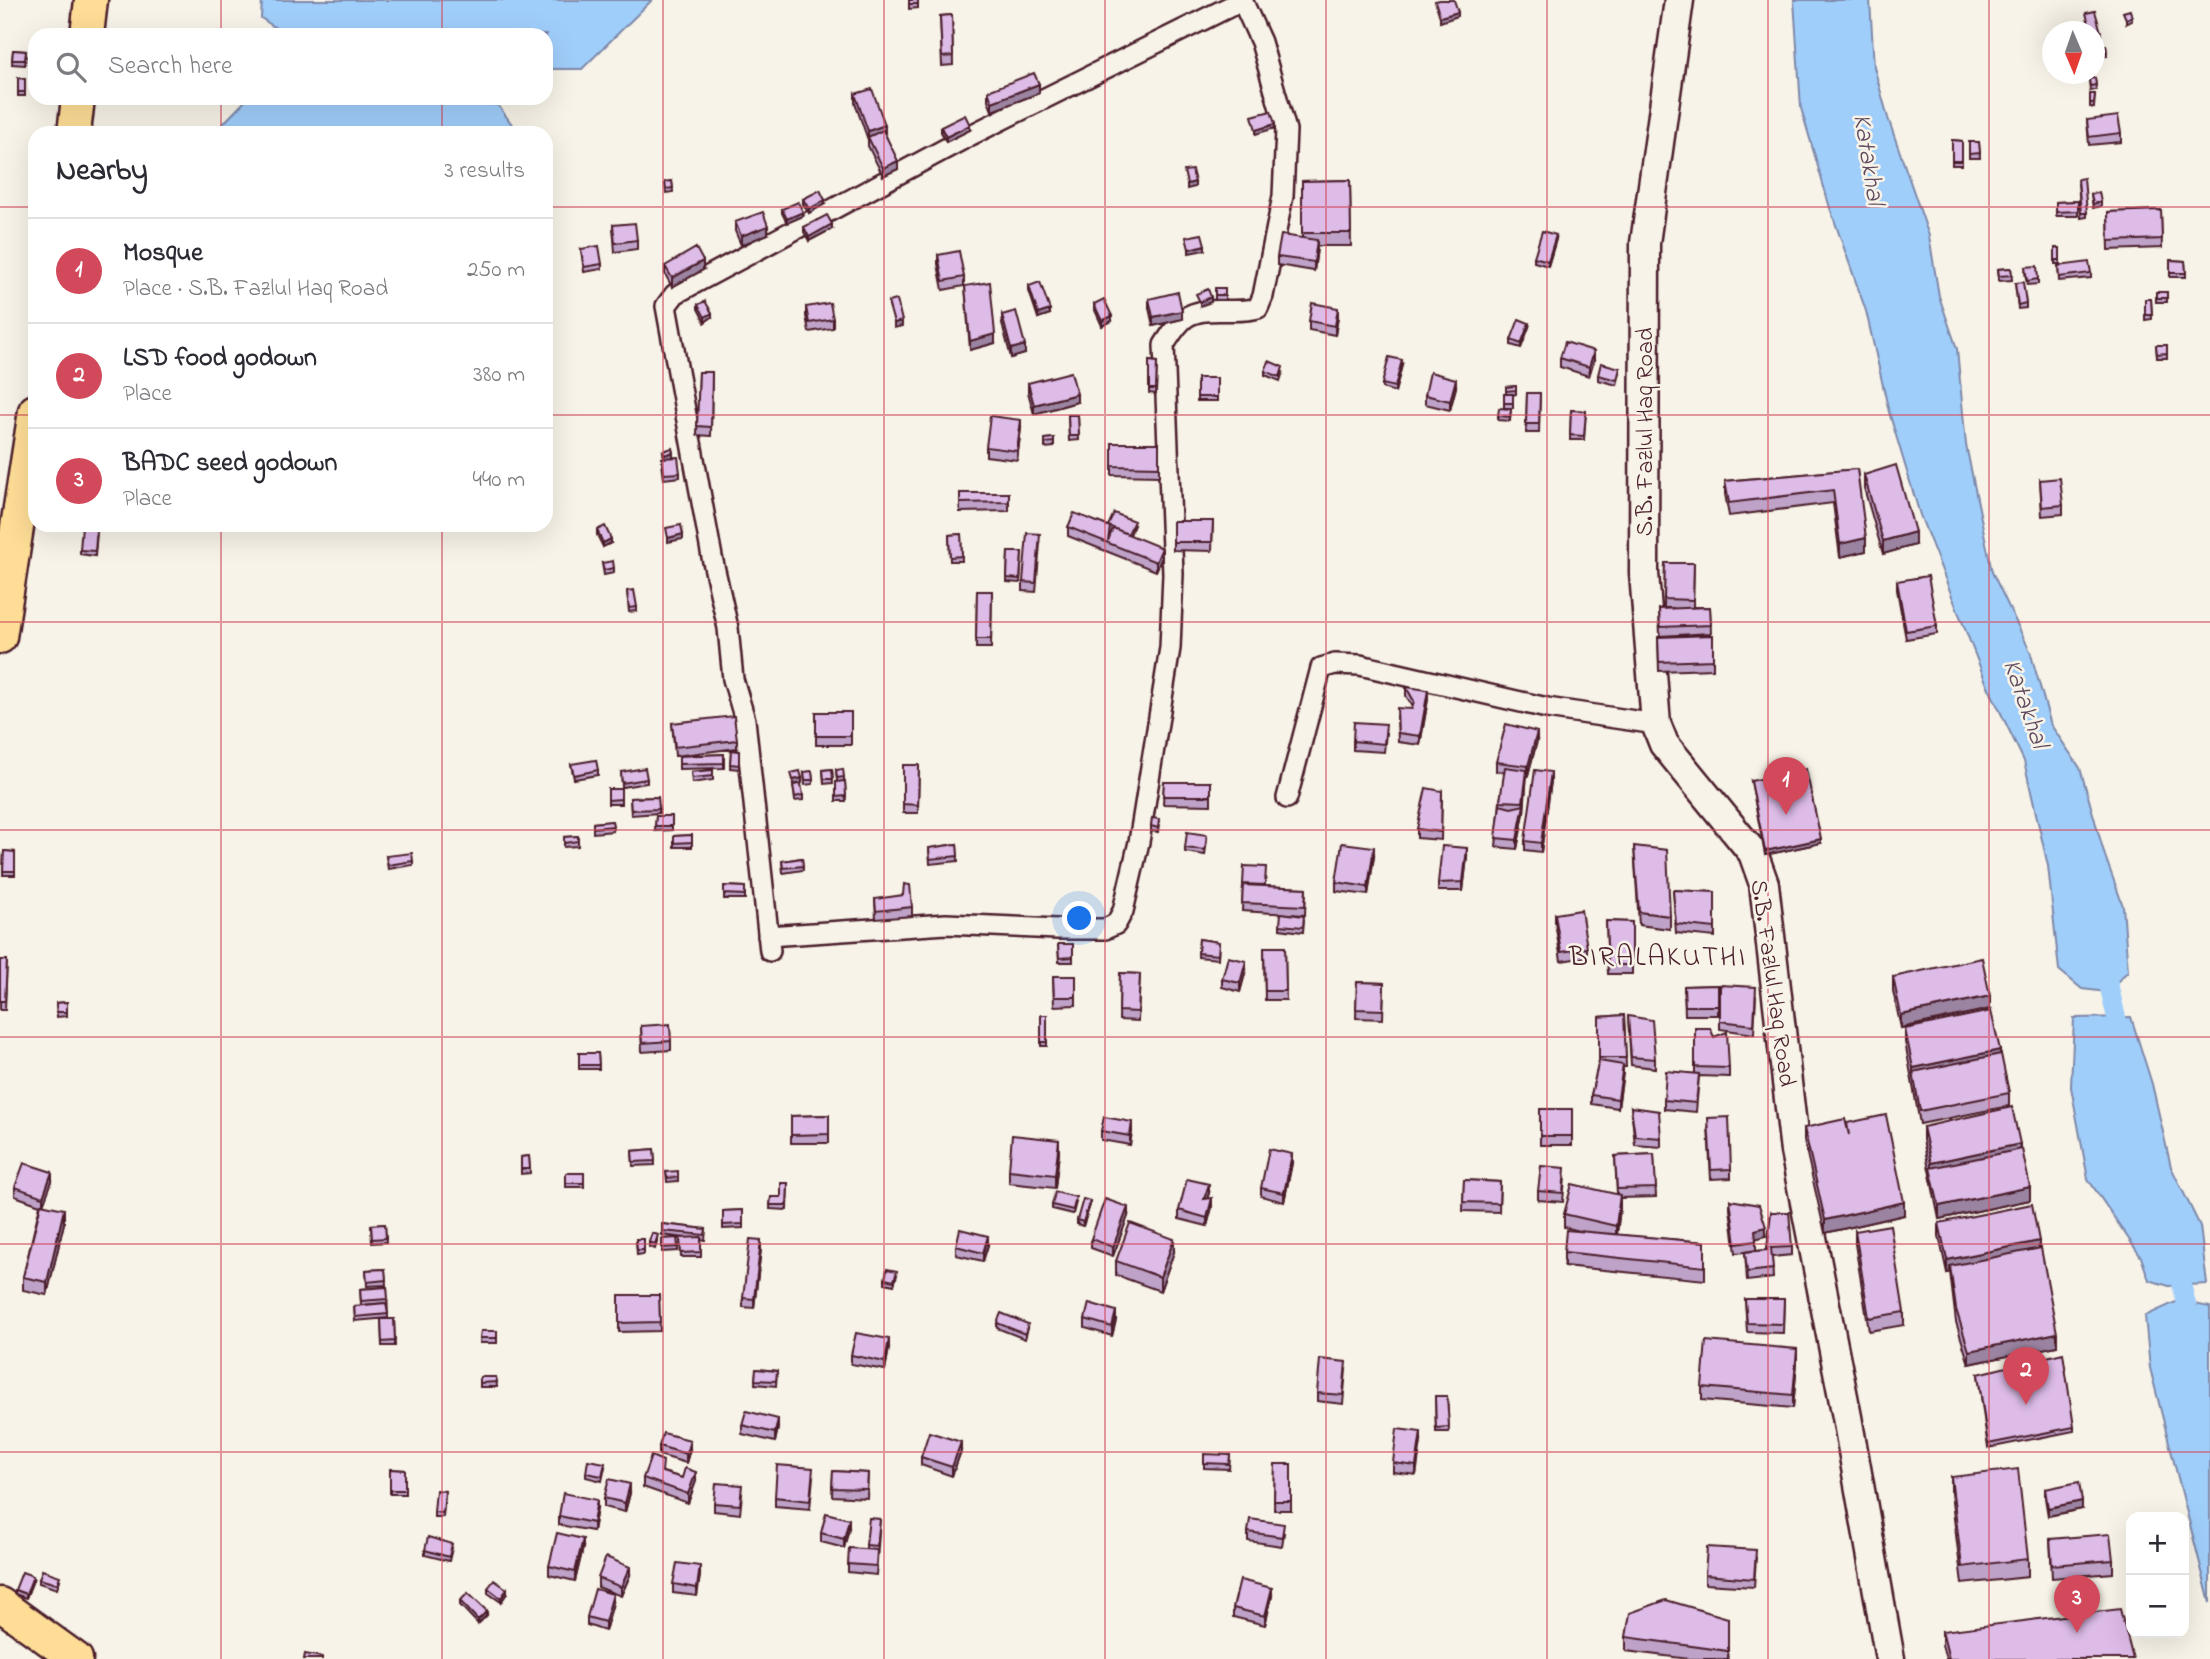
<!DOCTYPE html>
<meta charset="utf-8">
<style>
:root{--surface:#fff;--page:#f2f2f3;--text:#2b2b33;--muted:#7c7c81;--line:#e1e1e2;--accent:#d1495b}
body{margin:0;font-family:"Indie Flower",sans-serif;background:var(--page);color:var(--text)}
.controls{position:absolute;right:21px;bottom:21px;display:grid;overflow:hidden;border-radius:14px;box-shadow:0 7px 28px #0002}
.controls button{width:63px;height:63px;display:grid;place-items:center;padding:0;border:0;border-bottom:2px solid var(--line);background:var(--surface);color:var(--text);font:35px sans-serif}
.compass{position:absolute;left:2042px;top:21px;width:63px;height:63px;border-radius:50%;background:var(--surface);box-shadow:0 7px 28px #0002;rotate:178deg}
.you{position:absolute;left:1080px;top:919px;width:24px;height:24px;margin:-18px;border:5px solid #fff;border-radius:50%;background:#1a73e8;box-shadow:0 0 0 10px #1a73e833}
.badge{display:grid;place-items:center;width:46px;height:46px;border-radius:50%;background:var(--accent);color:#fff;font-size:23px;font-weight:700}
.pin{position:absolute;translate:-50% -58px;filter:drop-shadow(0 2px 4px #0008)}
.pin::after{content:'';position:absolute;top:37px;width:24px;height:21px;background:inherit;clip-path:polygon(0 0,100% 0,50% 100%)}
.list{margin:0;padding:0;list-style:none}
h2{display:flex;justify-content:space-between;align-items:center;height:91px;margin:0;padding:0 28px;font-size:30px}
h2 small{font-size:23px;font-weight:400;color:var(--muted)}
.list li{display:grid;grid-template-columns:46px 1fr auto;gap:21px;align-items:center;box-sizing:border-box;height:105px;padding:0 28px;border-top:2px solid var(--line)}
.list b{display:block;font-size:26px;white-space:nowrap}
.list p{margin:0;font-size:23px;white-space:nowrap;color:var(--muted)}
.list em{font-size:23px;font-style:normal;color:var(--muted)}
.icon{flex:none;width:38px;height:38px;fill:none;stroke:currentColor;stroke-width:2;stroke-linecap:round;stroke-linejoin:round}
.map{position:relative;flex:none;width:2210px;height:1659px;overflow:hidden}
.search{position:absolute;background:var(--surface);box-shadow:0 7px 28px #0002;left:28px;top:28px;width:525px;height:77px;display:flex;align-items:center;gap:18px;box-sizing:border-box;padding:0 24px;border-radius:21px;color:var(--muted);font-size:26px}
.panel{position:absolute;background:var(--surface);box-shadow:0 7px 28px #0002;left:28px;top:126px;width:525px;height:406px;border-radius:21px}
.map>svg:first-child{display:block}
</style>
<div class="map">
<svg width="2210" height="1659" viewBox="0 0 2210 1659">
<rect width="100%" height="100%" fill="#f7f3e8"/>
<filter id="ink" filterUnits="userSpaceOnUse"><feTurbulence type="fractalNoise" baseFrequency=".0143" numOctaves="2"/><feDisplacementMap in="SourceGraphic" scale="14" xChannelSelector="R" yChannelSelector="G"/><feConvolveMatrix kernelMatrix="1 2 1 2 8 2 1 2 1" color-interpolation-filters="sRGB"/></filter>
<g filter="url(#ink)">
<path fill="#a0cefb" stroke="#7e88a8" stroke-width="2" d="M262,0H652L582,69H546V35H286L261,18Z
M1794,0H1870L1874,67L1888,118L1929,236L1939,296L1957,349L1966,445L1992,572L2030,651L2051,725L2080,768L2105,856L2123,906L2128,971L2107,992L2082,989L2059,970L2048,866L2024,761L1986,682L1920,515L1889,412L1866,311L1830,208L1801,108Z
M248,98H433L498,105L518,133H214Z
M2131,1017L2152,1084L2171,1167L2200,1226L2207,1284L2169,1286L2149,1280L2141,1257L2088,1179L2071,1087L2074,1018Z
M2178,1301L2210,1307V1603L2150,1368L2145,1316Z"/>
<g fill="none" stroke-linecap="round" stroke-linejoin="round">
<path stroke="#a0cefb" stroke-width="19" d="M2104,965L2122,1041
M2176,1261L2192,1327"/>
<defs>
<path id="minor" d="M1287,798L1321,668L1335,664L1360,665L1547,708L1656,724
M768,936L946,924L1057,929H1105L1116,924L1123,911L1139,842L1170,648L1173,574L1164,345C1170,336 1176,325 1185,318C1204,304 1236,315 1258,308L1263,296L1283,196L1286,130L1261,42L1242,0
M770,951L745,720L733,679L728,628L712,557L666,306L675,294L973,134L1243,0"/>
<path id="secondary" d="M1679,0L1645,243L1644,573L1656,724L1664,744L1753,853L1764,884L1795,1151L1847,1417L1890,1659"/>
<path id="primary" d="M87,35L91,0
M74,133L78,98
M0,637L35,411
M0,1604L76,1659"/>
</defs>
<use href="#minor" stroke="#4a1f2b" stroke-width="24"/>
<use href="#secondary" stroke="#4a1f2b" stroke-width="33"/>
<use href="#primary" stroke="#4a1f2b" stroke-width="37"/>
<use href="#minor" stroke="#f7f3e8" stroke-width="19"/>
<use href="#secondary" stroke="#f7f3e8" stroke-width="28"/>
<use href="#primary" stroke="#fedd96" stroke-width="32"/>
</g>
<path fill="#bea2c8" stroke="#4a1f2b" stroke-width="2" d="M909,0H918V8L909,9Z
M952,15L953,65L942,66L940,16Z
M2106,45L2107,56L2095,57V46Z
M13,50L26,51L25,65L12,64Z
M18,78L25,79V96H18Z
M2095,78L2096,90L2090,91L2089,79Z
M988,91L1039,93L992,111L988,100Z
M855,94L885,133L898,169L883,176L868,146V140L855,103Z
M2090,94H2095L2094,108L2090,107Z
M2087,120L2121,133V142L2089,145Z
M941,127L970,130L946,142L941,132Z
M1952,140L1962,141V165H1952Z
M1969,142H1979L1980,158H1969Z
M1350,180L1351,246H1317L1314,271L1277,265V257L1302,238V181Z
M672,181L673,192L666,193L665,182Z
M2078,183L2087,213V217L2081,218Z
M2091,194L2101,202V206L2093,208Z
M803,199L825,204L809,213L803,204Z
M2078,201V216H2056V202Z
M782,209L803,216L787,223L782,213Z
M2161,210L2162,248L2109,250L2108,212Z
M735,222L768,234L741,245L735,231Z
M613,225L637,240V249L615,252Z
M804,227L832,229L809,241L804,232Z
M1556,239L1548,266L1534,262V257Z
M2055,248H2060V264H2055Z
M581,249L602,264V269L584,272Z
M938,255L964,277V286L943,290L938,264Z
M2170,260L2185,261L2186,277H2170Z
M665,266L703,270L672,287L665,274Z
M2058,266L2091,273V278L2059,281Z
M2011,268L2012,280L1999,281L1998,269Z
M2025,272L2038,279V284L2027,285Z
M2015,283L2026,303V308L2018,309Z
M965,286L995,343L970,350Z
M1029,286L1050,314L1038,318L1029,291Z
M1215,288H1225V300H1215Z
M2156,292H2167V302H2156Z
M1149,299L1182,319L1153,326L1149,308Z
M2145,299H2151L2152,319L2145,320Z
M1094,304L1112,321L1102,326L1094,308Z
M698,305L712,317L705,322L698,309Z
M806,307L833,319V328L809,332L806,316Z
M1002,315L1025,354L1011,358L1002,323Z
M1338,317L1335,335L1309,330V321Z
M1529,327L1521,348L1511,345V340Z
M2156,345H2167V358H2157Z
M1560,358L1594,360L1589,376L1560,367Z
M1149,361L1157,362L1156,394L1149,393Z
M1402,365L1395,392L1382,388V384Z
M1265,371L1283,372L1280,381L1265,375Z
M699,372H712L711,436L697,435Z
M1620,373L1617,385L1598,380V375Z
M1197,378H1217V401H1197Z
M1028,383L1077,402L1034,414L1028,392Z
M1516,386V394L1513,395V408H1504V394H1506V387Z
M1456,387L1450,410L1425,404V395Z
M1527,393H1540L1539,433H1526Z
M1511,409L1510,421L1498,420V416Z
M1571,410L1586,411L1584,440H1570Z
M1068,415H1078L1079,440L1069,441Z
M1021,428L1017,460L986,456V447Z
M1054,438V447L1045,448V439Z
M1112,443H1159V476L1112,475Z
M663,451L673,457L670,458L680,473V477L664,479L662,463V458H664Z
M1857,469L1866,551L1840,557L1833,503L1729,516L1725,494V481Z
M1864,475L1915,545L1883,554L1864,488Z
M2040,480L2063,505V514L2042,516Z
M960,493H1009V511L960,512Z
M1173,521H1213L1212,551L1173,550Z
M1134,525L1130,535L1162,557L1156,571L1068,536V527Z
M597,530L611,543L603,547L597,535Z
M97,532L95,556L80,554V550Z
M961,534L962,561H950L949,535Z
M1040,543L1036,592L1023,591V582Z
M1008,552H1022L1020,583L1007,582Z
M602,563L614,568V573L604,575Z
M1665,563H1694L1693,607H1710L1711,633L1660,636L1659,609L1674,608H1664Z
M1897,581L1937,626V634L1906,639L1897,590Z
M627,591L637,607V611L629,612Z
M977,591H992L991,648H976Z
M1713,635V669L1659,671L1658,637Z
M1406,687L1428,699L1420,745L1398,742L1397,716L1412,709L1413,707L1406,696Z
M816,712H851V745H816Z
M672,723L737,740V748L675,756Z
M1386,733L1384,752L1353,750V741Z
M1537,741L1528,775L1527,774L1524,813L1517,849L1496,847L1500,801L1505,772L1496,771V762Z
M731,750L739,751V769L730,768Z
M724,754V768L679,769V756Z
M571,764L598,770V775L574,779Z
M903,765H919L918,813H903Z
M832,769L833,783L824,784L823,770Z
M713,770V780L692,783L691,772Z
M836,770L844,777V781L840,782L845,781L846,801H836V782H837Z
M812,771L813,784L805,785L804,772Z
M621,772L647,779V783L622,787Z
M1551,781L1541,852L1525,850V841Z
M1751,781L1821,843L1765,855Z
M1164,782H1211V805L1163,804Z
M793,785L803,795V800L795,801Z
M608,789H621V804H608Z
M1442,791L1441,840L1417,838V829Z
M658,797L659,813L631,815L630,798Z
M656,816H672V830L655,831Z
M612,821L613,831L593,833V823Z
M1159,823L1158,832L1151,831V826Z
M692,835V847H674V836Z
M578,836V846L564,847V837Z
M1207,839L1205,855L1185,852V848Z
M957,844L958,861L930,864L929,848Z
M1634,846L1670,916V929L1639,925Z
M4,851L15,852V875H3Z
M386,856L413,861V865L388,869Z
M1374,856L1368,895L1336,891V882Z
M1467,857L1463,891H1438V883Z
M802,858L803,870L783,873L782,861Z
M1243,885L1306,888L1305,915L1242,911Z
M724,886L745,887V899H724Z
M1673,890L1715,892V937L1676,933Z
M875,899L912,907V916L876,919Z
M1555,914L1587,948V957L1561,961L1555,922Z
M1304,920L1303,932L1280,929V925Z
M1606,921L1632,922V974H1608Z
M1199,939L1219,942L1218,959L1198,957Z
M1058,944H1073V962H1059Z
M1264,947H1285L1286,1000H1265Z
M0,960H7L5,1010H0Z
M1246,970L1240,992L1222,987V979Z
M1120,973L1140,974L1138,1021L1119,1020Z
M1053,976H1076V1005L1054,1006Z
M1893,977L1990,1009L1901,1028L1893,991Z
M1357,982L1384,983L1383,1019L1356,1018Z
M1718,985V1015H1685L1684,986Z
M1720,985L1756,996L1754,1034L1720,1029Z
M67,1002V1016L57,1017L56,1003Z
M1041,1015H1047V1046H1041Z
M1624,1015L1626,1067H1623L1618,1108L1591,1104V1095L1599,1061V1017Z
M1628,1016L1655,1059V1068L1631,1065Z
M641,1026L671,1041V1050L642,1052Z
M1695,1028L1714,1037L1729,1068V1077L1699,1076L1696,1112L1664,1109V1100L1695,1074Z
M1905,1029L2000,1054L2009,1093V1106L1920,1124L1905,1042Z
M579,1053H598L599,1069H579Z
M1631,1107L1661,1138V1147L1635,1145Z
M1540,1109H1572V1145H1540Z
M829,1115V1143H791V1116Z
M1708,1127L1731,1169V1178L1711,1179Z
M1923,1127L2020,1149L2030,1200L1939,1219L1923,1140Z
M1804,1128L1847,1130L1904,1215L1825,1233L1804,1141Z
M1101,1131H1132L1130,1145L1101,1140Z
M654,1149L655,1165L633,1166L632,1151Z
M1059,1153L1055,1188L1009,1183V1170Z
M1654,1154L1656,1197L1620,1198V1208L1617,1235L1705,1242V1280L1564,1266V1252L1584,1232L1564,1227V1214L1617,1194L1615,1156Z
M529,1156L530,1173L521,1174V1157Z
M1292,1163L1284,1202L1261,1196V1188Z
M666,1172L678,1177V1181L667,1182Z
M566,1173H584V1187H566Z
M1565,1177L1563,1202L1538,1200V1191Z
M1464,1180L1500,1182L1499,1212L1463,1211Z
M52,1181L43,1204L64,1223L47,1295L23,1290V1277L40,1205L15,1196V1187Z
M788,1183L787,1210L770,1209L771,1197H781Z
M1209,1193L1207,1199L1212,1207L1207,1226L1179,1219V1210Z
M1730,1200L1766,1236L1756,1238V1250L1745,1252L1767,1250L1771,1212L1792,1247V1255L1772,1257L1773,1278L1747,1281L1745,1252L1736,1253L1730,1209Z
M1076,1202L1073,1214L1052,1209V1205Z
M1090,1205L1083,1226L1077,1224V1220Z
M743,1210V1228L723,1229V1211Z
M1128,1216L1113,1256L1091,1248V1239Z
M1939,1223L2039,1248L2057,1346L1969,1364L1956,1322L1950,1272L1947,1273L1939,1236Z
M385,1224L386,1242L372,1243L371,1225Z
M662,1224L706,1229L705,1240L701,1239V1257H681L680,1238H685L662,1235Z
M1855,1231L1904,1312V1325L1869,1331L1855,1244Z
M677,1238L678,1251L662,1252V1239Z
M636,1239H644V1254L637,1255Z
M658,1239L655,1249L649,1247V1242Z
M988,1245L983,1261L956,1255V1246Z
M761,1249L754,1308L743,1307V1298Z
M1174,1252L1160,1291L1116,1275V1261Z
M385,1269L386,1285L367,1286L366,1270Z
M897,1275L894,1285L885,1283V1279Z
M387,1287L388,1318L355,1321L354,1306L385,1303L361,1305L360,1289Z
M619,1295H659L660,1331L619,1332Z
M1745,1299H1784L1783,1333L1747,1332Z
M381,1319H394L395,1346H382Z
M1085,1319L1116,1320L1112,1336L1085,1328Z
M997,1323L1028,1328L1025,1339L997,1328Z
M481,1331H497V1343H480Z
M889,1348L885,1370L851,1364V1355Z
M1797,1362L1793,1408L1702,1400V1387Z
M756,1369L777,1371L776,1386L755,1384Z
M1346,1370L1343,1404L1317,1401V1393Z
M1978,1374L2074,1427V1431L1988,1448Z
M480,1377H496L497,1387H480Z
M1435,1396H1447L1449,1432H1436Z
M742,1425L778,1428L775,1442L742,1434Z
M1421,1441L1416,1475L1393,1472V1463Z
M659,1446L690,1449L686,1463L659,1455Z
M961,1451L952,1476L921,1465V1457Z
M1230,1455L1229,1469L1204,1468V1463Z
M1275,1464H1291V1510H1274Z
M605,1467L602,1481L586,1477V1473Z
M390,1469L405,1470V1494H390Z
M833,1471L868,1473L867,1498L832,1496Z
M663,1472L682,1478L696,1481L688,1503L643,1487V1478Z
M813,1477L810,1509L775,1506V1497Z
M1951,1477L2028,1559V1577L1962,1584L1951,1494Z
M2045,1489L2082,1509L2048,1516L2045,1498Z
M630,1493L625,1512L604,1507V1498Z
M742,1494L740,1514L714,1511V1503Z
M445,1495L443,1517H434V1512Z
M597,1508L593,1531L559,1525V1516Z
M880,1519L876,1575L848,1572V1564L866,1550V1545Z
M849,1528L844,1548L821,1542V1533Z
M1248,1532L1284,1533L1282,1546L1248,1541Z
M2050,1539L2113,1560V1573L2052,1578Z
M452,1548L449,1561L425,1555V1550Z
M583,1548L575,1581L549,1575V1566Z
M1756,1558L1754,1587L1705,1584V1575Z
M630,1575L621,1596L598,1587V1578Z
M700,1575L697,1596L673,1593V1584Z
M39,1579L60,1580L57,1589L39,1583Z
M33,1580L26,1598L15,1594V1590Z
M488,1588L507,1593L501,1602L488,1593Z
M1272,1596L1265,1625L1233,1617V1608Z
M460,1601L487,1615L478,1624L460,1605Z
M613,1603L605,1631L587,1625V1617Z
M1728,1618V1659H1689L1626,1651V1637Z
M1942,1631L2133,1659H1946L1942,1645Z"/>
<path fill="#9b84a2" stroke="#4a1f2b" stroke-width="2" d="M1458,12V16L1440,22V17Z
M2132,17V21L2126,24V19Z
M2101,32V37L2095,38V34Z
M1039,84V93L992,111V102Z
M1275,124V128L1256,134V130Z
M885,125V134L868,137V140V131Z
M970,125V130L946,142V137Z
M898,161V169L883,176V168Z
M1195,182V187L1187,189V184Z
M825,200V204L809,213V209Z
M803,212V216L787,223V219Z
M832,224V229L809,241V237Z
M768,226V234L741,245V236Z
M1556,235V239L1548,266V261Z
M1317,240V249L1314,271V262Z
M1205,245V250L1189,253V249Z
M703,261V270L672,287V278Z
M1211,297V302L1200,306V302Z
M1338,308V317L1335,335V326Z
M1050,310V314L1038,318V314Z
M1182,311V319L1153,326V317Z
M712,313V317L705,322V317Z
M1112,316V321L1102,326V321Z
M902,321V326L894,328V323Z
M1529,323V327L1521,348V344Z
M995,334V343L970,350V341Z
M1025,345V354L1011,358V349Z
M1594,351V360L1589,376V367Z
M1402,360V365L1395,392V387Z
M1456,379V387L1450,410V401Z
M1077,394V402L1034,414V405Z
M1021,420V428L1017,460V451Z
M673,452V457L664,460V455Z
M1915,532V545L1883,554V541Z
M683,534V539L668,542V538Z
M1866,538V551L1840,557V544Z
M611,539V543L603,547V543Z
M1162,548V557L1156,571V562Z
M1428,690V699L1420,745V736Z
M1537,732V741L1528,775V766Z
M1527,770L1524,813L1517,849V840L1523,808Z
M1551,772V781L1541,852V843Z
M802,778V783L793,785V780Z
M1821,839V843L1765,855V851Z
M1374,847V856L1368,895V887Z
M1467,848V857L1463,891V882Z
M1246,961V970L1240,992V983Z
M1990,996V1009L1901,1028V1015Z
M2000,1050V1063L1913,1074V1068Z
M1623,1065V1074L1618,1108V1099Z
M1132,1122V1131L1130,1145V1136Z
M1059,1140V1153L1055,1188V1175Z
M2020,1144V1157L1931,1170V1163Z
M1292,1154V1163L1284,1202V1193Z
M52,1172V1181L43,1205V1197Z
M1209,1184V1193L1204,1208V1199Z
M2030,1187V1200L1939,1219V1206Z
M1620,1195V1208L1616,1239V1226Z
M1212,1198V1207L1207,1226V1218Z
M1090,1201V1205L1083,1226V1222Z
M1904,1202V1215L1825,1233V1220Z
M1128,1207V1216L1113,1256V1247Z
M64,1209V1223L47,1295V1282Z
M1766,1227V1236L1755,1239V1230Z
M988,1236V1245L983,1261V1253Z
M1174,1239V1252L1160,1291V1277Z
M761,1240V1249L754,1308V1299Z
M2039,1241V1254L1950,1266V1272L1947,1273V1260Z
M1116,1311V1320L1112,1336V1327Z
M2057,1333V1346L1969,1364V1351Z
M889,1339V1348L885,1370V1362Z
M1797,1349V1362L1793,1408V1395Z
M778,1419V1428L775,1442V1433Z
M1421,1432V1441L1416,1475V1466Z
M690,1440V1449L686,1463V1454Z
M961,1442V1451L952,1476V1467Z
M696,1472V1481L688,1503V1494Z
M630,1484V1493L625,1512V1503Z
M597,1500V1508L593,1531V1523Z
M2082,1501V1509L2048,1516V1508Z
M849,1519V1528L844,1548V1539Z
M583,1539V1548L575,1581V1572Z
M700,1566V1575L697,1596V1588Z
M630,1567V1575L621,1596V1587Z
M33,1576V1580L26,1598V1594Z
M1272,1588V1596L1265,1625V1616Z
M507,1589V1593L501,1602V1598Z
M613,1594V1603L605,1631V1622Z
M487,1611V1615L478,1624V1620Z"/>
<path fill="#ddbce8" stroke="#4a1f2b" stroke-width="2" d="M909,0H918V4H909Z
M1440,0H1454L1458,12L1440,17L1435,1Z
M2130,10L2132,17L2126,19L2123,12Z
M2095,11L2101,32L2095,34V32H2091L2086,13Z
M952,15L953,56L942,57L940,16Z
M2106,45L2107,52L2095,53V46Z
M13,50L26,51L25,60H12Z
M1034,73L1039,84L992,102L988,91Z
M18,78L25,79V92H18Z
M2095,78L2096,85L2090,86L2089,79Z
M872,89L885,125L868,131L855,94Z
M2090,94H2095L2094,103H2090Z
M1271,111L1275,124L1256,130L1252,116Z
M965,115L970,125L946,137L941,127Z
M2118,116L2121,133L2089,137L2087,120Z
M883,130L898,161L883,168L868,137Z
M1952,140L1962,141V161H1952Z
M1969,142H1979L1980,153L1969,154Z
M1192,170L1195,182L1187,184L1184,171Z
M2084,178L2087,213H2081L2078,179Z
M1350,180L1351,233H1302V181Z
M672,181L673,188L666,189L665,182Z
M820,190L825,200L809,209L803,199Z
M2099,192L2101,202L2093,204L2091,194Z
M2078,201V211L2056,212V202Z
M798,202L803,212L787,219L782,209Z
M2161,210L2162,239L2109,241L2108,212Z
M763,212L768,226L741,236L735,222Z
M827,215L832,224L809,237L804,227Z
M635,223L637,240L615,243L613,225Z
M1542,231L1556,235L1548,261L1534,257Z
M1202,234L1205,245L1189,249L1186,237Z
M1281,235L1317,240L1314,262L1277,257Z
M599,246L602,264L584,267L581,249Z
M696,248L703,261L672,278L665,266Z
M2055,248H2060V260H2055Z
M959,251L964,277L943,281L938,255Z
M2170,260L2185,261L2186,273H2170Z
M2089,262L2091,273L2059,277L2058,266Z
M2037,266L2038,279L2027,281L2025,267Z
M2011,268L2012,275L1999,276L1998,269Z
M990,282L995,334L970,341L965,286Z
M1040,282L1050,310L1038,314L1029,286Z
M2023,282L2026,303L2018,305L2015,283Z
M1215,288H1225V295H1215Z
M1208,289L1211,297L1200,302L1196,294Z
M1178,292L1182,311L1153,317L1149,299Z
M2156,292H2167V298H2156Z
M1104,299L1112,316L1102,321L1094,304Z
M2145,299H2151L2152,315H2145Z
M897,300L902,321L894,323L888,302Z
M705,301L712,313L705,317L698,305Z
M830,303L833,319L809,323L806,307Z
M1312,303L1338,308L1335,326L1309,321Z
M1016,311L1025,345L1011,349L1002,315Z
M1519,319L1529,323L1521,344L1511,340Z
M1565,342L1594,351L1589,367L1560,358Z
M2156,345H2167V353L2157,354Z
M1389,357L1402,360L1395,387L1382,384Z
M1149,361L1157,362L1156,389H1149Z
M1269,361L1283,367L1280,377L1265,371Z
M1601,363L1620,368L1617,380L1598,375Z
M699,372H712L711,427L697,426Z
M1071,372L1077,394L1034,405L1028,383Z
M1430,372L1456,379L1450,401L1425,395Z
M1197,378H1217V397H1197Z
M1516,386V390L1506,391V387Z
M1527,393H1540L1539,424H1526Z
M1504,394H1513V403H1504Z
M1499,408L1511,409L1510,417L1498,416Z
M1571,410L1586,411L1584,436L1570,435Z
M1068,415H1078L1079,436H1069Z
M990,416L1021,420L1017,451L986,447Z
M1054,438V442L1045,443V439Z
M1112,443H1159V467L1112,466Z
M672,448L673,452L664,455L663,451Z
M678,457L680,473L664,474L662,458Z
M1896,465L1915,532L1883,541L1864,475Z
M1857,469L1866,538L1840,544L1833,490L1729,503L1725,481Z
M2060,478L2063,505L2042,507L2040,480Z
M960,493H1009V502L960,503Z
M1074,513L1110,527L1108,541L1113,528L1162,548L1156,562L1068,527Z
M1114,513L1134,521L1128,534L1108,526Z
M1173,521H1213L1212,542H1173Z
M681,525L683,534L668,538L666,528Z
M82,526L97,528L95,551L80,550Z
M605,526L611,539L603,543L597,530Z
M1027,533L1040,534L1036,583L1023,582Z
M961,534L962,556L950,557L949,535Z
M1008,552H1022L1020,579L1007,578Z
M613,561L614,568L604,570L602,563Z
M1665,563H1694L1693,600L1664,599Z
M1928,576L1937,626L1906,631L1897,581Z
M634,590L637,607L629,608L627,591Z
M977,591H992L991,639H976Z
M1710,607L1711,625L1660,627L1659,609Z
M1713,635V660L1659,662L1658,637Z
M1406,687L1428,690L1420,736L1398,733L1397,708L1412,709L1414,701Z
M816,712H851V736H816Z
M734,716L737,740L675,747L672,723Z
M1354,722L1386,724L1384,744L1353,741Z
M1506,724L1537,732L1528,766L1496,762Z
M731,750L739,751V765L730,764Z
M724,754V763L679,764V756Z
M596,760L598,770L574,775L571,764Z
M903,765H919L918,805L903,804Z
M1505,767L1527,770L1523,802L1500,801Z
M645,768L647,779L622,783L621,772Z
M832,769L833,779H824L823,770Z
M843,769L844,777L837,778L836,770Z
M1806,769L1821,839L1765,851L1751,781Z
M713,770V776L692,778L691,772Z
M1535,770L1551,772L1541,843L1525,841Z
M800,771L802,778L793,780L791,773Z
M812,771L813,780H805L804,772Z
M845,781L846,796L836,797V782Z
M1164,782H1211V796H1163Z
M801,784L803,795L795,797L793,785Z
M1426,788L1442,791L1441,832L1417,829Z
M608,789H621V799L608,800Z
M658,797L659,809L631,810L630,798Z
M1500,805L1511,808L1524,805L1517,840L1496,838Z
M656,816H672V826H655Z
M1152,818L1159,819L1158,828L1151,826Z
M612,821L613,826L593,828V823Z
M1187,832L1207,835L1205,850L1185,848Z
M692,835V842L674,843V836Z
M578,836V841L564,843V837Z
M1342,843L1374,847L1368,887L1336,882Z
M957,844L958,856L930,859L929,848Z
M1442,846L1467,848L1463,882L1438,883Z
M1634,846L1667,850L1670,916L1639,912Z
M4,851L15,852V871H3Z
M412,853L413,861L388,865L386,856Z
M802,858L803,866L783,868L782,861Z
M1244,866L1266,867L1265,885L1243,884Z
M904,884L910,885L912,907L876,911L875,899L903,895Z
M1243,885L1306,888L1305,906L1242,903Z
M724,886L745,887V895L724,894Z
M1673,890L1715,892V928L1676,924Z
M1581,910L1587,948L1561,952L1555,914Z
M1281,913L1304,916L1303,927L1280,925Z
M1606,921L1632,922V965H1608Z
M1199,939L1219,942L1218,955L1198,953Z
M1058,944H1073V957L1059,958Z
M1264,947H1285L1286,991H1265Z
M1228,957L1246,961L1240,983L1222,979Z
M1982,958L1990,996L1901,1015L1893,977Z
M0,960H7L5,1001H0Z
M1120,973L1140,974L1138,1012L1119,1011Z
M1053,976H1076V997H1054Z
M1357,982L1384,983L1383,1010L1356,1009Z
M1718,985V1006H1685L1684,986Z
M1720,985L1756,987L1754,1025L1720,1021Z
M67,1002V1012H57L56,1003Z
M1991,1011L2000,1050L1913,1068L1905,1029Z
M1041,1015H1047V1042H1041Z
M1624,1015L1626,1058H1599V1017Z
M1628,1016L1652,1020L1655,1059L1631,1057Z
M670,1024L671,1041L642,1043L641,1026Z
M1695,1028H1710L1714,1037L1727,1032L1729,1068L1695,1067Z
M579,1053H598L599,1065H579Z
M2001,1054L2009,1093L1920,1111L1913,1072Z
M1599,1061L1623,1065L1618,1099L1591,1095Z
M1666,1071L1699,1074L1696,1103L1664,1100Z
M1631,1107L1659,1111L1661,1138L1635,1136Z
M2012,1107L2020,1144L1931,1163L1923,1127Z
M1540,1109H1572V1136H1540Z
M829,1115V1134L791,1135V1116Z
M1886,1115L1904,1202L1825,1220L1804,1128L1845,1119L1849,1135L1847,1123Z
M1104,1117L1132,1122L1130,1136L1101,1131Z
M1729,1117L1731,1169L1711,1170L1708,1118Z
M1012,1135L1059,1140L1055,1175L1009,1170Z
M654,1149L655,1161L633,1162L632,1151Z
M1269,1149L1292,1154L1284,1193L1261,1188Z
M2022,1149L2030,1187L1939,1206L1930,1168Z
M1654,1154L1656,1188L1617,1189L1615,1156Z
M529,1156L530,1169H521V1157Z
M24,1163L52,1172L43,1197L15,1187Z
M1541,1166L1565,1168L1563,1193L1538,1191Z
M678,1171V1177L667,1178L666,1172Z
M566,1173H584V1183H566Z
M1187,1179L1209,1184L1204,1199L1212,1198L1207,1218L1179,1210Z
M1464,1180L1500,1182L1499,1203L1463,1202Z
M781,1183H788L787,1205H770L771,1197H781Z
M1572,1184L1620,1195L1616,1226L1564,1214Z
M1055,1192L1076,1197L1073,1210L1052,1205Z
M1083,1199L1090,1201L1083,1222L1077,1220Z
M1105,1199L1128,1207L1113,1247L1091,1239Z
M1730,1200L1759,1205L1766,1227L1755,1230L1756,1241L1736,1244Z
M41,1204L64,1209L47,1282L23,1277Z
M2032,1204L2039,1241L1947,1260L1939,1223Z
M743,1210V1224L723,1225V1211Z
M1771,1212H1789L1792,1247L1771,1248L1773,1269L1747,1272L1745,1252L1767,1250Z
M1130,1223L1174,1239L1160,1277L1116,1261Z
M385,1224L386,1238L372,1239L371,1225Z
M662,1224L706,1229L705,1235L662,1231Z
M1890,1225L1904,1312L1869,1318L1855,1231Z
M960,1229L988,1236L983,1253L956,1246Z
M1566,1230L1705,1242V1267L1564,1252Z
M652,1233L658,1235L655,1244L649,1242Z
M701,1237V1252L681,1253L680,1238Z
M677,1238L678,1247L662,1248V1239Z
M636,1239H644V1250H637Z
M750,1239L761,1240L754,1299L743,1298Z
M2041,1248L2057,1333L1969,1351L1956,1309L1950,1266Z
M385,1269L386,1280L367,1282L366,1270Z
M887,1269L897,1271L894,1281L885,1279Z
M387,1287L388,1299L361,1301L360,1289Z
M619,1295H659L660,1322L619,1323Z
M1745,1299H1784L1783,1324L1747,1323Z
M386,1303L388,1314L355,1317L354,1306Z
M1089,1303L1116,1311L1112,1327L1085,1319Z
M1001,1313L1028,1324L1025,1334L997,1323Z
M381,1319H394L395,1341L382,1342Z
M481,1331H497V1338H480Z
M856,1333L889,1339L885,1362L851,1355Z
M1706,1341L1797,1349L1793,1395L1702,1387Z
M2063,1353L2074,1427L1988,1444L1978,1374Z
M1320,1359L1346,1362L1343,1395L1317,1393Z
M756,1369L777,1371L776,1381L755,1380Z
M480,1377H496L497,1382L480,1383Z
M1435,1396H1447L1449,1427L1436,1428Z
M746,1411L778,1419L775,1433L742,1425Z
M1397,1429L1421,1432L1416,1466L1393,1463Z
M929,1432L961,1442L952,1467L921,1457Z
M663,1433L690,1440L686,1454L659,1446Z
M1204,1454L1230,1455L1229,1464L1204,1463Z
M651,1456L663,1461L662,1472L682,1478L685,1468L696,1472L688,1494L643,1478Z
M588,1460L605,1463L602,1476L586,1473Z
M1275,1464H1291V1501H1274Z
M777,1465L813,1468L810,1501L775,1497Z
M390,1469L405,1470V1490H390Z
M2018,1469L2028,1559L1962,1567L1951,1477Z
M833,1471L868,1473L867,1489L832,1488Z
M609,1479L630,1484L625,1503L604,1498Z
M2079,1482L2082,1501L2048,1508L2045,1489Z
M716,1483L742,1485L740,1505L714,1503Z
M436,1490L445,1491L443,1513L434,1512Z
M563,1493L597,1500L593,1523L559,1516Z
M826,1513L849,1519L844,1539L821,1533Z
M869,1518L880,1519L877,1546L866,1545Z
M1250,1519L1284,1524L1282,1537L1248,1532Z
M557,1533L583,1539L575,1572L549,1566Z
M2110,1534L2113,1560L2052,1565L2050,1539Z
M428,1537L452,1544L449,1557L425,1550Z
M1707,1547L1756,1550L1754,1579L1705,1575Z
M849,1548L877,1550L876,1566L848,1564Z
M606,1557L630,1567L621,1587L598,1578Z
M677,1563L700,1566L697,1588L673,1584Z
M42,1570L60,1576L57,1584L39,1579Z
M22,1572L33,1576L26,1594L15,1590Z
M494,1580L507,1589L501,1598L488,1588Z
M1240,1580L1272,1588L1265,1616L1233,1608Z
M595,1589L613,1594L605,1622L587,1617Z
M468,1593L487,1611L478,1620L460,1601Z
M1666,1600L1728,1618V1651L1626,1637L1630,1613Z
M2120,1609L2133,1659H1949L1942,1631Z
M305,1654L322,1657V1659H304Z"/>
</g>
<path fill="none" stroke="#d1495b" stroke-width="2" stroke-opacity="0.55" d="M221,0V35M442,0V35M663,0V1659M884,0V1659M1105,0V1659M1326,0V1659M1547,0V1659M1768,0V1659M1989,0V1659M221,98V133M442,98V133M0,207H35M546,207H2210M0,415H35M546,415H2210M221,525V1659M442,525V1659M0,622H2210M0,830H2210M0,1037H2210M0,1244H2210M0,1452H2210"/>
<g text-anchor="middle" stroke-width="5" stroke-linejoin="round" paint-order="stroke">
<g font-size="24" fill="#4a1f2b" stroke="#f7f3e8">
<text transform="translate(1644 432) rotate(-90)" y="8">S.B. Fazlul Haq Road</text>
<text transform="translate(1774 983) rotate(82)" y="8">S.B. Fazlul Haq Road</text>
</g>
<g font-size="26" font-style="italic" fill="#604b5f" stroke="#f7f3e8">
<text transform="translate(1870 159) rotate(81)" y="9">Katakhal</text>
<text transform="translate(2027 703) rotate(71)" y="9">Katakhal</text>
</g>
<g font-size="28" letter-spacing="2" fill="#4a1f2b" stroke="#f7f3e8">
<text x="1658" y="965">BIRALAKUTHI</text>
</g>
</g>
</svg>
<div class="controls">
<button>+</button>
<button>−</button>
</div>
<svg class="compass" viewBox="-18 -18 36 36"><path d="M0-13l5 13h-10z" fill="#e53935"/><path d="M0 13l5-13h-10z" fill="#7c7c81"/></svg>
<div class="you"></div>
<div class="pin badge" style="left:1786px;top:815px">1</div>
<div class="pin badge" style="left:2026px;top:1405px">2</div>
<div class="pin badge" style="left:2077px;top:1633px">3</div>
<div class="search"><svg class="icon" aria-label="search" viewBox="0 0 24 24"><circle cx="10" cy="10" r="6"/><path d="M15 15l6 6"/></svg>Search here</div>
<section class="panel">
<h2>Nearby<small>3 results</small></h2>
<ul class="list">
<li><span class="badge">1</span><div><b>Mosque</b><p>Place · S.B. Fazlul Haq Road</p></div><em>250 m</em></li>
<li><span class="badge">2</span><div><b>LSD food godown</b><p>Place</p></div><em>380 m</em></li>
<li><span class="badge">3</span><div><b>BADC seed godown</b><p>Place</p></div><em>440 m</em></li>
</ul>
</section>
</div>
